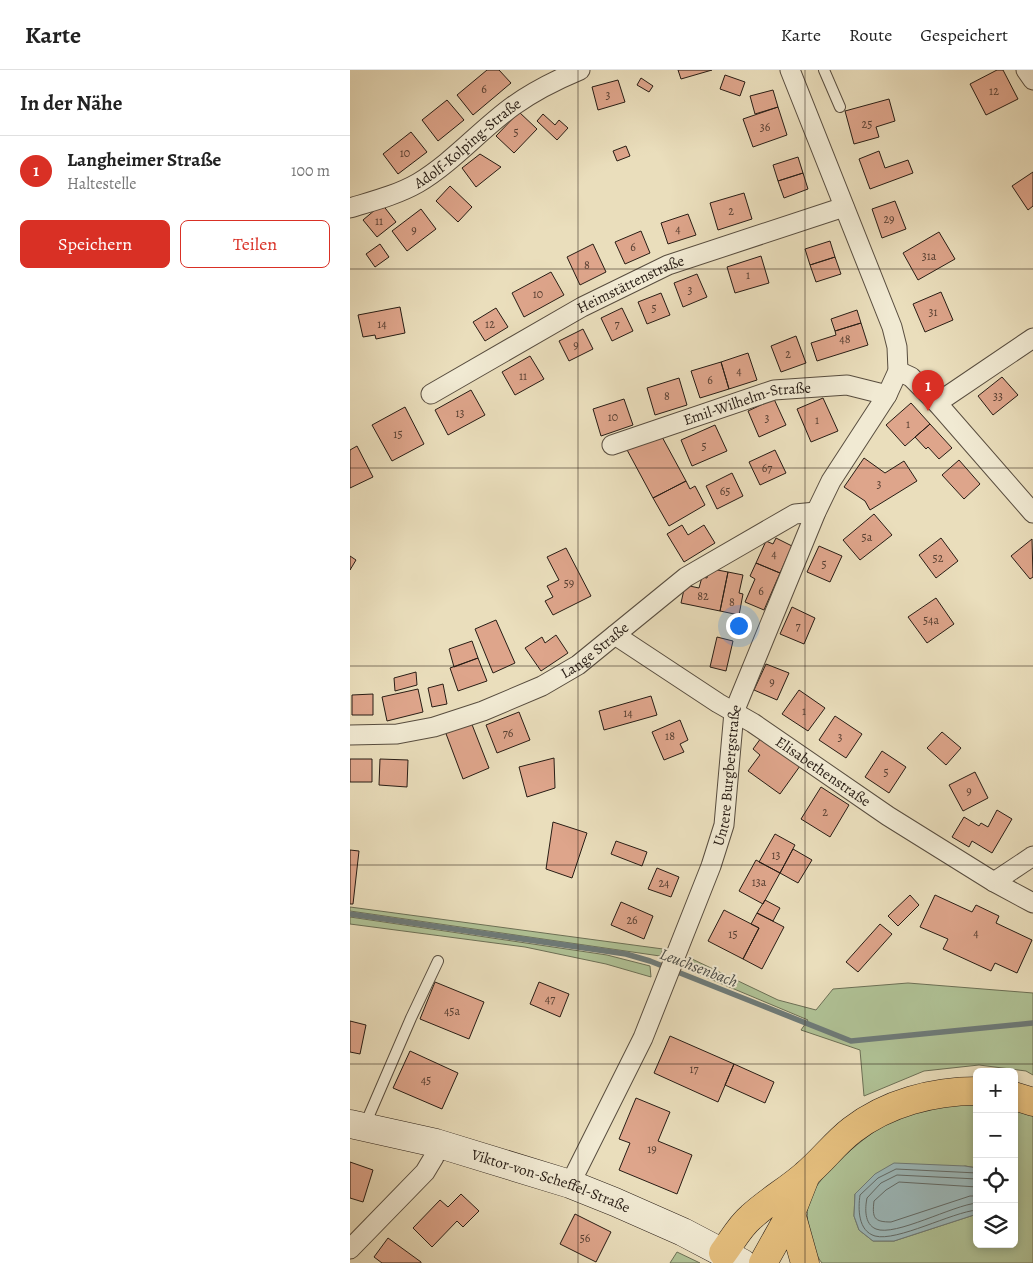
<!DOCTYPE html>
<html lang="de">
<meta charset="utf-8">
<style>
:root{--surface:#fff;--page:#f2f2f2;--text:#222;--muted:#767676;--line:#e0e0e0;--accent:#d93025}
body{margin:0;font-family:Alegreya,serif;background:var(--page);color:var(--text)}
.controls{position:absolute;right:15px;bottom:15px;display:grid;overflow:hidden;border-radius:8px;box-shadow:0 2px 8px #0003}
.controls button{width:45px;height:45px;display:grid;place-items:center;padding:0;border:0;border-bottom:1px solid var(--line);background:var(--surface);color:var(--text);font:25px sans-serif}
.you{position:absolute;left:388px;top:555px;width:18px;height:18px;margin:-12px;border:4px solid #fff;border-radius:50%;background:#1a73e8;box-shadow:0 0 0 8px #1a73e833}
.badge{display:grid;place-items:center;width:32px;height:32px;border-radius:50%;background:var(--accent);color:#fff;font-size:16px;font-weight:700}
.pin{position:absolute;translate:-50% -41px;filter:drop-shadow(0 1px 2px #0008)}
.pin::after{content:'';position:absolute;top:26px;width:18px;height:15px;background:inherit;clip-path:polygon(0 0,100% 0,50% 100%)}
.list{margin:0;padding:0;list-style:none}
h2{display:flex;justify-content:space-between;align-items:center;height:65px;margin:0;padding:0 20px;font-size:21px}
h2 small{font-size:16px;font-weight:400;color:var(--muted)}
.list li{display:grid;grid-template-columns:32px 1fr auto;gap:15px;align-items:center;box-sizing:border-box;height:70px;padding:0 20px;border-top:1px solid var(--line)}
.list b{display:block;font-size:19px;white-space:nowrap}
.list p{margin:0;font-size:16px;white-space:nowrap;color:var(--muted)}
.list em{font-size:16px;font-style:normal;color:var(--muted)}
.actions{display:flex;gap:10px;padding:15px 20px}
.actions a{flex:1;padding:11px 0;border:1px solid var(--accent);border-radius:8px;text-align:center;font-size:18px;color:var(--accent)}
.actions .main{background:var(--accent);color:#fff}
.icon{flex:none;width:28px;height:28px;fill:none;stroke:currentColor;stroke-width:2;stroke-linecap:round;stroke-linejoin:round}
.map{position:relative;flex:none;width:683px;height:1193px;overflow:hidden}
header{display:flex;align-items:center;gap:30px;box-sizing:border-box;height:70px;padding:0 25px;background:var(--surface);border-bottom:1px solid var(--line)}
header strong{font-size:24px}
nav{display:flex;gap:28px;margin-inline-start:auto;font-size:18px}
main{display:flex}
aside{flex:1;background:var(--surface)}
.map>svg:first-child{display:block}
</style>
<header>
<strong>Karte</strong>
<nav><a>Karte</a><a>Route</a><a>Gespeichert</a></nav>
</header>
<main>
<aside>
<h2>In der Nähe<small></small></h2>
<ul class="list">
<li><span class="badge">1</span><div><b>Langheimer Straße</b><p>Haltestelle</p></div><em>100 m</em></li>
</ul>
<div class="actions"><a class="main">Speichern</a><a>Teilen</a></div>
</aside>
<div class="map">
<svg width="683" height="1193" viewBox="0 0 683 1193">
<rect width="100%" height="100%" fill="#eadebc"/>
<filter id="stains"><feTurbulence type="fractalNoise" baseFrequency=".004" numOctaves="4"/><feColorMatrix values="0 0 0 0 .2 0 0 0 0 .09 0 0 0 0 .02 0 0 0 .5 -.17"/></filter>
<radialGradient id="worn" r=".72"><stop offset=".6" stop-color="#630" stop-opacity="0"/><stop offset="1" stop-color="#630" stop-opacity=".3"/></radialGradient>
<path fill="#b0c296" stroke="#6c7056" d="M0,837L313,879L310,886L0,841Z
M0,847L257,885L300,896L301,907L256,894L175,877L0,854Z
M340,888L428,930L466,940L483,919L558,913L683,923V1005L676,1001L629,995L574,1001L514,1026L510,980L451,960L458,950L334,898Z
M627,1034V1098L615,1096L505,1124L504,1146L509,1160L523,1171H544L627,1144V1174H664V1040L683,1046V1193H472C461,1180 454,1147 459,1131C465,1107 519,1062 541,1051C551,1047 562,1042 573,1039C590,1034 609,1035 627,1034Z
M327,1182L350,1193H320Z"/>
<path fill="#9cb9bb" stroke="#6e7b79" d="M544,1093L615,1096L627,1098V1144L544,1171H523L509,1160L504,1146L505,1124L525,1104Z"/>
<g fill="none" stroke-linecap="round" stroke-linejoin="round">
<path stroke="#626b68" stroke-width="1" d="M627,1103L546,1099L528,1108L510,1125C508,1139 508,1161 525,1166C547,1172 602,1142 627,1140
M627,1109L547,1105L531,1113L517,1128C515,1138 514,1154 526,1159C545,1167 603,1135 627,1133
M627,1117L549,1112L536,1120L524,1131C522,1148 524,1152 541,1152L620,1126H627"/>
<path stroke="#6e7b79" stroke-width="5.5" d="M0,844L276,884L300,891L501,971L683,953"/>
</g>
<path fill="#dea58b" stroke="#281d15" d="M137,0H149L161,13L123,45L107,25Z
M328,0H362L331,9Z
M647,0H653L668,29L636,45L620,14Z
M375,5L395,12L390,26L370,19Z
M291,8L303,16L299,22L287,15Z
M268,10L275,32L248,40L242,17Z
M423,20L428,37L405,44L400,26Z
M539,29L545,51L526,57L529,67L504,74L495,41Z
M97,30L114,50L88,71L72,50Z
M428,37L437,65L403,77L393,49Z
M169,42L187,59L164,83L146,66Z
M193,44L205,55L209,50L218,58L207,70L187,51Z
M61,62L77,82L48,104L33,84Z
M276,76L280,86L267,91L263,81Z
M529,81L535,98L558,90L563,103L520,119L509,89Z
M130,84L151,97L126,117L112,98Z
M448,87L453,103L428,111L423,95Z
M683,102V136L678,140L662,116Z
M453,103L458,119L434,128L428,111Z
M100,116L122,137L108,152L86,131Z
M394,123L402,149L368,160L360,133Z
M545,131L556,159L532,168L522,139Z
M32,134L46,152L27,167L13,150Z
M71,139L86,159L57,181L42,161Z
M338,144L346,165L318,174L311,153Z
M291,161L300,183L275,194L265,172Z
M589,162L605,189L568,210L553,183Z
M480,171L485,187L460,195L455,179Z
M30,174L39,187L25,197L16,184Z
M243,174L256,202L230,215L217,187Z
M411,186L419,213L385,223L377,197Z
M485,187L491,204L466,212L460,195Z
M201,202L214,225L174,247L162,223Z
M347,204L357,227L333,237L324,213Z
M591,222L603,250L575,262L563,234Z
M311,223L320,245L297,254L288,232Z
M50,237L55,263L26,269L25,265L13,267L8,245Z
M146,238L158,257L135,271L123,252Z
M272,238L283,261L262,271L251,248Z
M507,240L511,253L485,261L481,249Z
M511,253L518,275L467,291L461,273L486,265L485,261Z
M233,259L243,279L219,291L209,271Z
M446,266L456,293L431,302L421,276Z
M398,283L407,310L379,319L371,292Z
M180,286L194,309L165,325L152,302Z
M371,292L379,319L350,328L341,301Z
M652,307L668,325L643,345L628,326Z
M329,308L337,335L305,345L297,318Z
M121,320L135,345L98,365L85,340Z
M473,328L488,361L461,372L447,339Z
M274,329L283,355L251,366L243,339Z
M424,329L436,355L409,367L398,341Z
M561,333L580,354L555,376L536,355Z
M55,337L74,374L42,391L22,355Z
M580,354L602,378L589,389L578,377L576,379L565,367Z
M365,355L377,381L342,396L331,370Z
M311,365L336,411L303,428L276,378Z
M7,376L23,407L0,418V380Z
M425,380L436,403L410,415L399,392Z
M514,388L535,403L554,391L567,411L520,440L515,431L494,417Z
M609,390L630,414L614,429L592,405Z
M382,403L393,426L367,439L356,416Z
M336,411L340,419L345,416L355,435L319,456L303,428Z
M524,444L542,465L510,490L493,470Z
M332,455L338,465L354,455L365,473L334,492L317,464Z
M426,468L442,476L430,503L406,493L416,471L423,474Z
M591,468L608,491L586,508L569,485Z
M682,469L683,507L680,509L661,486Z
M469,476L492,486L480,512L457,502Z
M216,478L241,526L203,545L195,531L203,527L197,516L209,510L197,487Z
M0,486L6,490L0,500Z
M406,493L430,503L414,540L395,532L405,509L400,506Z
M362,499L378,502L370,541L331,533L335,515L349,518L352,507L357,508L358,502Z
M378,502L393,505L389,523L393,524L389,545L370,541Z
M586,528L604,554L577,573L558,547Z
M442,537L465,548L454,574L430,564Z
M146,550L165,593L143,603L125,559Z
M206,565L218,583L191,601L175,578L192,567L195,573Z
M367,567L383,571L376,601L360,597Z
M122,571L128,588L104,597L99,579Z
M128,588L137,611L108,621L100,598Z
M416,594L439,603L427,630L404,620Z
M66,602L67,615L45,621L44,608Z
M93,614L97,634L82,637L78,618Z
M68,619L73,642L37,651L32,627Z
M449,620L475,638L458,661L432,644Z
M23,624V645H2V625Z
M301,626L307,645L254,660L249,641Z
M169,642L180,670L147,683L136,655Z
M485,646L512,664L496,688L469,670Z
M330,650L338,670L330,674L334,682L314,690L302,662Z
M121,652L139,698L113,709L95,661Z
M592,662L611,678L596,695L577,678Z
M411,668L450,696L430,724L398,701L410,685L403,679Z
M532,681L556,697L539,723L515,707Z
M204,688L205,718L177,727L169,697Z
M0,689H22V712H0Z
M30,689L58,690L57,717L29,715Z
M625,702L638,728L613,741L599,715Z
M471,717L499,735L480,767L451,749Z
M647,740L662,749L642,783L622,771L619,777L602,767L614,747L629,756L631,753L638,757Z
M203,752L237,763L222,808L196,799Z
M425,764L445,775L430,803L409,792Z
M266,771L297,782L292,796L261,784Z
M443,779L462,790L448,813L430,803Z
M0,780L9,781L3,834H0Z
M406,790L430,803L413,834L389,821Z
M307,798L329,807L321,827L298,819Z
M560,825L569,835L548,856L538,846Z
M585,825L622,842L626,835L649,846L646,853L682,870L667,903L645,893L641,901L593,879L598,869L570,857Z
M415,830L430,838L423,851L407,843Z
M271,832L303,846L294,869L261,855Z
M374,840L409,858L393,889L358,871Z
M407,843L434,857L412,899L393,889L409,858L401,854Z
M530,854L542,864L508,902L496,892Z
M85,912L134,932L119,969L70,949Z
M189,912L219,924L210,947L180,934Z
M0,951L16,955L10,984L0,982Z
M320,966L384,994L368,1032L304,1003Z
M60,981L108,1003L92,1039L43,1018Z
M384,994L424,1012L415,1033L375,1015Z
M286,1028L320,1042L308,1071L342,1085L327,1124L269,1100L280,1073L269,1069Z
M0,1092L23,1100L13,1132L0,1128Z
M111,1124L129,1141L113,1157L107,1151L82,1177L63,1158L90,1130L98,1137Z
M225,1144L261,1162L246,1192L210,1174Z
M38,1168L71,1192V1193H32L24,1187Z"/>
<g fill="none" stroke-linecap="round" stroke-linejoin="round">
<defs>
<path id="lane" d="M474,0L490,37
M14,1057L61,948L88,891"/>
<g id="street">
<path d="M676,0L683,10"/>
<path id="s1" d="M0,138C23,131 47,125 68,113C103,92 130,60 163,36C184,21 206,10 230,0"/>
<path d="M548,301L561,307L587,333L683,443"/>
<path id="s2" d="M81,324L232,237L318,195L494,137"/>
<path d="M587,333L683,268"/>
<path id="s3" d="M262,375L424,320L497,315L537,325"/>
<path id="s4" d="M265,565L368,633L403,653L538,746L644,812L683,833"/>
<path id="s5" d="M0,665L47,664L84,657L133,641L192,616L228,595L336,507L445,444L466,442"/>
<path d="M644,812L683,786"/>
<path id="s6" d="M220,1114L293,968L361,796L374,755L384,642L466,442L481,411L537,325L548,301L547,277L542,257L440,0"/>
<path d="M0,1179L75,1102L84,1087L86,1073"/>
</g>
<g id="secondary">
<path id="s7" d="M0,1054L86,1073L220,1114L265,1132L333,1162L392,1193"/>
</g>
<path id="highway" d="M664,1026L683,1032
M441,1143L455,1193
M373,1183C382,1171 390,1156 401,1147C418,1131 438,1120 455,1105C472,1091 485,1073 502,1060C537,1033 583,1021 627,1021
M413,1193L441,1143L456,1105"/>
</defs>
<use href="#lane" stroke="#584d3f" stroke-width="12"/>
<use href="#street" stroke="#584d3f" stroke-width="21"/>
<use href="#secondary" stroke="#281d15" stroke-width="29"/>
<use href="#highway" stroke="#281d15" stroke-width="29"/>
<use href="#lane" stroke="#f1ead3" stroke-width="10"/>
<use href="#street" stroke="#f1ead3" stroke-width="19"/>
<use href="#secondary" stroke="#f1ead3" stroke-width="28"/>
<use href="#highway" stroke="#e5bf7e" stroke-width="28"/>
</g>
<path fill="none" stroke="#281d15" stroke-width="1" stroke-opacity="0.55" d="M228,0V1193M455,0V1193M0,199H683M0,398H683M0,596H683M0,795H683M0,994H683"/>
<g text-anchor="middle" stroke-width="4" stroke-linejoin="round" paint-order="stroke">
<g font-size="12" fill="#563f32">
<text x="134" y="23">6</text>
<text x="644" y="25">12</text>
<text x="258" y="29">3</text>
<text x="517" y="58">25</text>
<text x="415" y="61">36</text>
<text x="166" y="66">5</text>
<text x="55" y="87">10</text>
<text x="381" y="145">2</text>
<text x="539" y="153">29</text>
<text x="29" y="155">11</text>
<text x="328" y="163">4</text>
<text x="64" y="164">9</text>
<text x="283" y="181">6</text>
<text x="579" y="190">31a</text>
<text x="237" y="199">8</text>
<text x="398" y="209">1</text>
<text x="340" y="224">3</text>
<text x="188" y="228">10</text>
<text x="304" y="242">5</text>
<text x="583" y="246">31</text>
<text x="32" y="258">14</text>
<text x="140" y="258">12</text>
<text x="267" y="258">7</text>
<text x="495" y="273">48</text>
<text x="226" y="279">9</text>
<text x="438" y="288">2</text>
<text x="389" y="305">4</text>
<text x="173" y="310">11</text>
<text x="360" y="314">6</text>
<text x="317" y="330">8</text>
<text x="648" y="330">33</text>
<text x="110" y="347">13</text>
<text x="263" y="351">10</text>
<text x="417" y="352">3</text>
<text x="467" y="354">1</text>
<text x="558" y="358">1</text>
<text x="48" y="368">15</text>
<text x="354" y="380">5</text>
<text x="417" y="402">67</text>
<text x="529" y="418">3</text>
<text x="375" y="425">65</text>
<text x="517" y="471">5a</text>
<text x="424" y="488">4</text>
<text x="588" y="492">52</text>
<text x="474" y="498">5</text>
<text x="219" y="517">59</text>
<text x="411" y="525">6</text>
<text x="353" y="530">82</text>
<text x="382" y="536">8</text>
<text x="581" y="554">54a</text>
<text x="448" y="560">7</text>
<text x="422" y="616">9</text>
<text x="454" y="645">1</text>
<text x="278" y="647">14</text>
<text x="158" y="667">76</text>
<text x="320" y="670">18</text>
<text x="490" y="671">3</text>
<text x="536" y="706">5</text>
<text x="619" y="725">9</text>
<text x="475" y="746">2</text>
<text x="426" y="789">13</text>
<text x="409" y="816">13a</text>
<text x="314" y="817">24</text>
<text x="282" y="854">26</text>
<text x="626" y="867">4</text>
<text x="383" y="868">15</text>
<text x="200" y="933">47</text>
<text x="102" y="945">45a</text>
<text x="344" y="1003">17</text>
<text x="76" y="1014">45</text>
<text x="302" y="1083">19</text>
<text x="235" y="1172">56</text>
</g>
<g font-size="15" fill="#281d15" stroke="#f1ead3">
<text dy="5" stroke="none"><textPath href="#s1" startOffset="136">Adolf-Kolping-Straße</textPath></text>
<text dy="5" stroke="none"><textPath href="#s2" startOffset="228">Heimstättenstraße</textPath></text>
<text dy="5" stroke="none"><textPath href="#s3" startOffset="142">Emil-Wilhelm-Straße</textPath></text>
<text dy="5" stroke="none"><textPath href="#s5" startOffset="264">Lange Straße</textPath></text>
<text dy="5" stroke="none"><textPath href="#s4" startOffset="249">Elisabethenstraße</textPath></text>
<text dy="5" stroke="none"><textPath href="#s6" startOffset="441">Untere Burgbergstraße</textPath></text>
<text dy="5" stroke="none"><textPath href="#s7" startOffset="209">Viktor-von-Scheffel-Straße</textPath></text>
</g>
<g font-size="16" font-style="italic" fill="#4b4c47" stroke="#f1ead3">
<text transform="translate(349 897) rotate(21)" y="6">Leuchsenbach</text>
</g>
</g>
<rect width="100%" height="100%" filter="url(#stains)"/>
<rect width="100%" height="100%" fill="url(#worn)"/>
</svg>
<div class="controls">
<button>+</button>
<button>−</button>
<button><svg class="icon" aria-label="locate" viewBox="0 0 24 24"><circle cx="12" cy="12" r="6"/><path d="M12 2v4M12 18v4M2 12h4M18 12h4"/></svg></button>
<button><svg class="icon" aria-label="layers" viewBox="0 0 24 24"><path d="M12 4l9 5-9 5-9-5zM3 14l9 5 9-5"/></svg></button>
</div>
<div class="you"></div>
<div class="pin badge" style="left:578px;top:341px">1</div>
</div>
</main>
